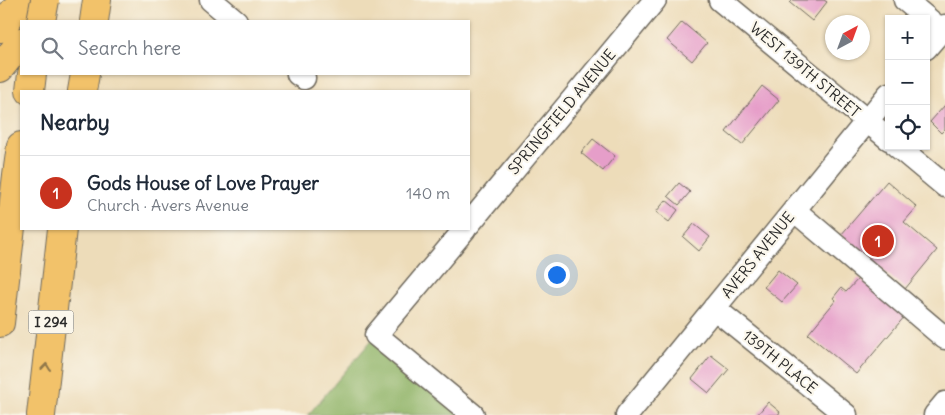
<!DOCTYPE html>
<meta charset="utf-8">
<style>
:root{--surface:#fff;--page:#f6f6f7;--text:#1f2937;--muted:#747a83;--line:#e0e1e3;--accent:#c8321e}
body{margin:0;font-family:Delius,sans-serif;background:var(--page);color:var(--text)}
.controls{position:absolute;right:15px;top:15px;display:grid;overflow:hidden;border-radius:0px;box-shadow:0 1px 4px #0004}
.controls button{width:45px;height:45px;display:grid;place-items:center;padding:0;border:0;border-bottom:1px solid var(--line);background:var(--surface);color:var(--text);font:25px sans-serif}
.compass{position:absolute;left:825px;top:15px;width:45px;height:45px;border-radius:50%;background:var(--surface);box-shadow:0 1px 4px #0004;rotate:41deg}
.you{position:absolute;left:556px;top:274px;width:18px;height:18px;margin:-12px;border:4px solid #fff;border-radius:50%;background:#1a73e8;box-shadow:0 0 0 8px #1a73e833}
.badge{display:grid;place-items:center;width:32px;height:32px;border-radius:50%;background:var(--accent);color:#fff;font-size:16px;font-weight:700}
.pin{position:absolute;translate:-50% -50%;border:2px solid #fff;box-shadow:0 1px 5px #0006}
.list{margin:0;padding:0;list-style:none}
h2{display:flex;justify-content:space-between;align-items:center;height:65px;margin:0;padding:0 20px;font-size:21px}
h2 small{font-size:16px;font-weight:400;color:var(--muted)}
.list li{display:grid;grid-template-columns:32px 1fr auto;gap:15px;align-items:center;box-sizing:border-box;height:75px;padding:0 20px;border-top:1px solid var(--line)}
.list b{display:block;font-size:19px;white-space:nowrap}
.list p{margin:0;font-size:16px;white-space:nowrap;color:var(--muted)}
.list em{font-size:16px;font-style:normal;color:var(--muted)}
.icon{flex:none;width:28px;height:28px;fill:none;stroke:currentColor;stroke-width:2;stroke-linecap:round;stroke-linejoin:round}
.map{position:relative;flex:none;width:945px;height:415px;overflow:hidden}
.search{position:absolute;background:var(--surface);box-shadow:0 1px 4px #0004;left:20px;top:20px;width:450px;height:55px;display:flex;align-items:center;gap:12px;box-sizing:border-box;padding:0 18px;border-radius:0px;color:var(--muted);font-size:19px}
.panel{position:absolute;background:var(--surface);box-shadow:0 1px 4px #0004;left:20px;top:90px;width:450px;height:140px;border-radius:0px}
.map>svg:first-child{display:block}
</style>
<div class="map">
<svg width="945" height="415" viewBox="0 0 945 415">
<rect width="100%" height="100%" fill="#fbf7ec"/>
<filter id="ink" filterUnits="userSpaceOnUse"><feTurbulence type="fractalNoise" baseFrequency=".02" numOctaves="2"/><feDisplacementMap in="SourceGraphic" scale="10" xChannelSelector="R" yChannelSelector="G"/><feConvolveMatrix kernelMatrix="1 2 1 2 8 2 1 2 1" color-interpolation-filters="sRGB"/></filter>
<filter id="wash" filterUnits="userSpaceOnUse"><feTurbulence type="fractalNoise" baseFrequency=".0096" numOctaves="4" result="noise"/><feDisplacementMap in="SourceGraphic" scale="20" xChannelSelector="R" yChannelSelector="G"/><feGaussianBlur stdDeviation="1.12" result="paint"/><feColorMatrix in="noise" values="0 0 0 0 0 0 0 0 0 0 0 0 0 0 0 0 0 1.4 0 .05"/><feComposite in="paint" operator="in"/></filter>
<g filter="url(#wash)">
<rect width="100%" height="100%" fill="#eddcb9"/>
<path fill="#90b468" stroke="#5e704a" d="M376,335L473,415H308Z"/>
<g id="blocks">
<path fill="#e69ec9" d="M793,0H824L827,2L812,21L790,3Z
M682,22L707,43L692,61L667,40Z
M762,86L779,100L742,145L726,132Z
M945,105V129L941,133L930,122Z
M593,139L615,156L603,171L581,153Z
M887,181L917,207L904,222L937,250L905,289L841,235Z
M679,183L690,192L679,205L668,196Z
M666,200L678,210L669,222L656,212Z
M694,224L710,237L699,251L683,237Z
M778,270L797,285L782,302L764,287Z
M859,278L905,316L856,374L808,334L836,300L833,298L841,288L846,292Z
M711,355L729,369L709,393L692,379Z
M768,402L780,412L778,415H757Z"/>
</g>
</g>
<g filter="url(#ink)">
<use href="#blocks" fill-opacity="0" stroke="#6f695d" stroke-width="1"/>
<g fill="none" stroke-linecap="round" stroke-linejoin="round">
<defs>
<path id="minor" d="M211,0L236,21
M720,0L889,139
M905,0L941,30
M926,48L945,26
M298,74L304,78
M897,146L945,186
M794,210L945,338
M469,224L655,0
M465,229L376,335L473,415
M714,308L846,415
M627,415L889,94
M935,415L945,403"/>
<path id="major" d="M0,28L23,0
M0,68L21,42"/>
<path id="highway" d="M94,21L97,0
M30,91L32,74
M82,91L85,74
M0,323L17,175L21,146
M41,415L62,229"/>
</defs>
<use href="#minor" stroke="#6f695d" stroke-width="25"/>
<use href="#major" stroke="#6f695d" stroke-width="30"/>
<use href="#highway" stroke="#6f695d" stroke-width="30"/>
<use href="#minor" stroke="#fff" stroke-width="22"/>
<use href="#major" stroke="#f2c26a" stroke-width="28"/>
<use href="#highway" stroke="#f2c26a" stroke-width="28"/>
<defs>
<path id="highway-bridge" d="M41,21L45,0"/>
</defs>
<use href="#highway-bridge" stroke="#6f695d" stroke-width="30" stroke-linecap="butt"/>
<use href="#highway-bridge" stroke="#f2c26a" stroke-width="28"/>
</g>
<defs><path id="oneway-chevron" d="M-2-3.5L2.5 0L-2 3.5" fill="none" stroke-width="1.6" stroke-linecap="round" stroke-linejoin="round" transform="scale(1.25)"/></defs>
<use stroke="#8e764a" href="#oneway-chevron" transform="translate(46 367) rotate(-84)"/>
</g>
<g text-anchor="middle" stroke-width="4.5" stroke-linejoin="round" paint-order="stroke">
<rect fill="#fbf7ec" stroke="#696865" stroke-width="1" x="28.5" y="310.5" width="45" height="23" rx="4"/>
<g font-size="14" font-weight="bold" fill="#2b2b2b">
<text x="51" y="327">I 294</text>
</g>
<g font-size="15" fill="#2b2b2b" stroke="#fbf7ec">
<text transform="translate(805 70) rotate(40)" y="5">WEST 139TH STREET</text>
<text transform="translate(562 112) rotate(-50)" y="5">SPRINGFIELD AVENUE</text>
<text transform="translate(758 255) rotate(-51)" y="5">AVERS AVENUE</text>
<text transform="translate(780 362) rotate(39)" y="5">139TH PLACE</text>
</g>
</g>
</svg>
<div class="controls">
<button>+</button>
<button>−</button>
<button><svg class="icon" aria-label="locate" viewBox="0 0 24 24"><circle cx="12" cy="12" r="6"/><path d="M12 2v4M12 18v4M2 12h4M18 12h4"/></svg></button>
</div>
<svg class="compass" viewBox="-18 -18 36 36"><path d="M0-13l5 13h-10z" fill="#e53935"/><path d="M0 13l5-13h-10z" fill="#747a83"/></svg>
<div class="you"></div>
<div class="pin badge" style="left:878px;top:241px">1</div>
<div class="search"><svg class="icon" aria-label="search" viewBox="0 0 24 24"><circle cx="10" cy="10" r="6"/><path d="M15 15l6 6"/></svg>Search here</div>
<section class="panel">
<h2>Nearby<small></small></h2>
<ul class="list">
<li><span class="badge">1</span><div><b>Gods House of Love Prayer</b><p>Church · Avers Avenue</p></div><em>140 m</em></li>
</ul>
</section>
</div>
